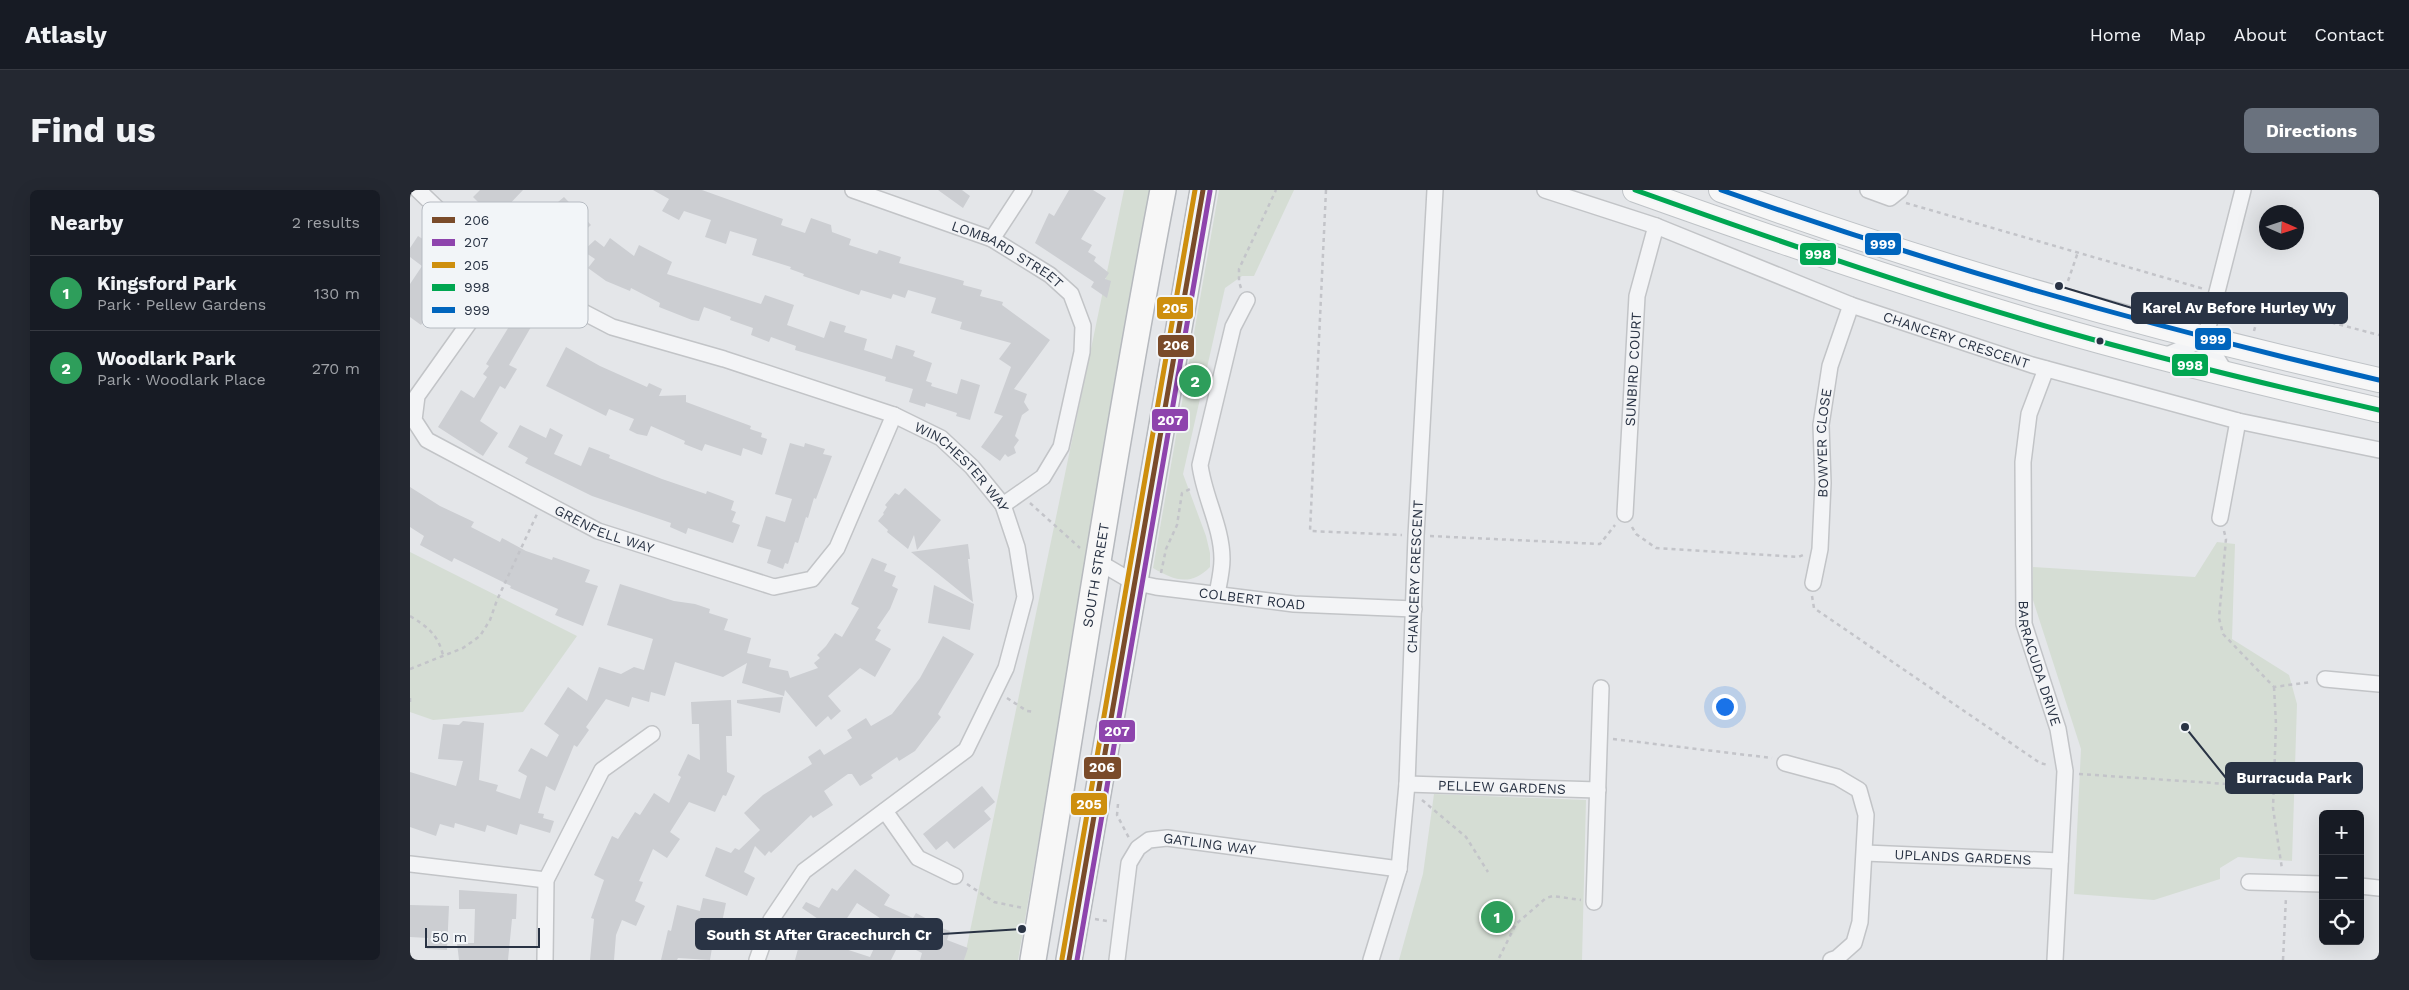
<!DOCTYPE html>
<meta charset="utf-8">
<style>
:root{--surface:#171b24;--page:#242831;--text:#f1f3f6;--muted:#9ea1a6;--line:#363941;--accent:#6a727e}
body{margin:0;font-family:"Work Sans",sans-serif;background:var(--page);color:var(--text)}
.controls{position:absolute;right:15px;bottom:15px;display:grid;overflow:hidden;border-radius:8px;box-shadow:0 5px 20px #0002}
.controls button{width:45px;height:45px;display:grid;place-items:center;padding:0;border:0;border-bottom:1px solid var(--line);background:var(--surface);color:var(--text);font:25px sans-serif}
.compass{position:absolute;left:1849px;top:15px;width:45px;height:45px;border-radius:50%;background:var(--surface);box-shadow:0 5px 20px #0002;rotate:93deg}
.scale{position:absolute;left:15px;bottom:12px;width:115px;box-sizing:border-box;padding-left:5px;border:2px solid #293344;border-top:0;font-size:14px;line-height:18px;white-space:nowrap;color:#293344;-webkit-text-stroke:4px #f2f5f8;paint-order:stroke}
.you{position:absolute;left:1314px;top:516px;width:18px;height:18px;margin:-12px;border:4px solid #fff;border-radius:50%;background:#1a73e8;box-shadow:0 0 0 8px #1a73e833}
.badge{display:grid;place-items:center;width:32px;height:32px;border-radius:50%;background:var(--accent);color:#fff;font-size:16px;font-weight:700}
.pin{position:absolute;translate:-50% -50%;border:2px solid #fff;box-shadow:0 1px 5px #0006}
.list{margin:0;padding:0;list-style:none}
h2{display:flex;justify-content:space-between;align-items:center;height:65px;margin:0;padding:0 20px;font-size:21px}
h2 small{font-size:16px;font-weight:400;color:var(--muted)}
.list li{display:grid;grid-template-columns:32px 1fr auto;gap:15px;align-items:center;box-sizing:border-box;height:75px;padding:0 20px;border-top:1px solid var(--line)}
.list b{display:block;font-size:19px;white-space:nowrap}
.list p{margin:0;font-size:16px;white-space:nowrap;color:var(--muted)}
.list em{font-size:16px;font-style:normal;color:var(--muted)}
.icon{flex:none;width:28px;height:28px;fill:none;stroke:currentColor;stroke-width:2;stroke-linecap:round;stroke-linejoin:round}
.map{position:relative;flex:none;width:1969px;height:770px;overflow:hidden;border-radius:8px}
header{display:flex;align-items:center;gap:30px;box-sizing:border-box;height:70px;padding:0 25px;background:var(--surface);border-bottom:1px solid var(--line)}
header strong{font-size:24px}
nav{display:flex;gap:28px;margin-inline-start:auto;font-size:18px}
.intro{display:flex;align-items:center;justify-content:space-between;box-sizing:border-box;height:120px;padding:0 30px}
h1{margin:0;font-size:35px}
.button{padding:12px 22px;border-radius:8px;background:var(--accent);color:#fff;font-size:18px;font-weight:700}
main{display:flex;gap:30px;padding:0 30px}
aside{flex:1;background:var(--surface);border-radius:8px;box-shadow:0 5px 20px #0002}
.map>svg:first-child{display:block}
</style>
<header>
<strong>Atlasly</strong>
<nav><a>Home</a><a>Map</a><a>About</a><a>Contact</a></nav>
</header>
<div class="intro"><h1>Find us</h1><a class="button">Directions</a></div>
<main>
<aside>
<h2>Nearby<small>2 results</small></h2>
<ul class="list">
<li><span class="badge" style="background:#2e9e5b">1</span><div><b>Kingsford Park</b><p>Park · Pellew Gardens</p></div><em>130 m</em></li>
<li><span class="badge" style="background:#2e9e5b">2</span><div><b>Woodlark Park</b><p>Park · Woodlark Place</p></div><em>270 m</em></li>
</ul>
</aside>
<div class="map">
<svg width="1969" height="770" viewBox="0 0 1969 770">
<rect width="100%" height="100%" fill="#e4e6e9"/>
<path fill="#d5ddd4" d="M714,0H741L608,770H554Z
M809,0H884L844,86H832L815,98L773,284L796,346L800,363V377C780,397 764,390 743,378Z
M1807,352L1825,354L1822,449L1879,485L1887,514L1882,671L1828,667L1810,678V689L1744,710L1664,704L1671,559L1622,407L1623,377L1785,387Z
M0,362L167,446L113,522L23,530L0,522Z
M1024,604L1176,610L1172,770H989L1013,684Z"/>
<path fill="#ccced2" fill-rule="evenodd" d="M70,0H113L95,19L100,24L90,34L63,7Z
M243,0H292L373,29L371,35L395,43L401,28L421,35L422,42L441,49L439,55L467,64L469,60L491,67L489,73L554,91L553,95L572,100L570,106L593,112L592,115L640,150L604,199L617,204L614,212L619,220L612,225L605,246L609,250L604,257L606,263L598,267L595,264L590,271L571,257L593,226L584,223L601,177L589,169L601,153L550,139L552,132L521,123L526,108L498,100L495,108L483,104L481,109L451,100L449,105L393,86L394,84L380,79L381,77L342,65L347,49L320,41L316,54L295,47L301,30L274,21L269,30L252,21L259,9Z
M528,0H552L560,6L553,18Z
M659,0H683L696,8L671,49L682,55L678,62L686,67L684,71L699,83L695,89L701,91L697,108L681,97L684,92L625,53L639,23L644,26Z
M154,7L181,35L171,44L148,12Z
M8,46L42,68L30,86L34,89L31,94L37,98L11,135L0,127V94L12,76L0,67V58Z
M200,48L224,66L229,55L262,72L257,84L351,114L355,105L384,115L377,135L414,148L420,131L436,136L434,142L457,149L454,160L482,169L486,155L505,161L503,166L522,173L516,191L522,193L521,196L547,204L551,189L570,195L560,230L546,226L547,223L516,213L515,217L499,212L503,199L475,191L476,187L385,160L386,156L361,147L359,152L341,145L343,138L320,130L321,127L294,117L289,131L282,130L249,117L250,113L221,98L220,101L196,91L178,78L185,69L173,61L185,50L194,57Z
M105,127L121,137L99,175L107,179L95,199L90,196L70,231L88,243L73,266L28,237L51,200L64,208L77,187L73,184L79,176L76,174Z
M156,157L190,176L237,197L239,193L252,199L249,206L276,205V212L341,236L340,239L352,243L351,247L357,249L352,265L333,258L331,266L295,254L292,261L274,254L275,251L241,236L237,246L227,244L219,240L224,229L199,219L196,226L136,196Z
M110,235L136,248L140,238L153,245L144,264L171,276L179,257L200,265L199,268L252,289L296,304L297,301L324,311L321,320L326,322L322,332L330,335L323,353L278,338L276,344L260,337L261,333L182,306L115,273L118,268L98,257Z
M380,253L394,257L395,253L415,259L413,264L422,266L406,309L404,308L398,328L396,327L388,353L385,352L378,374L375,373L373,379L357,373L361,360L347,356L356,326L375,332L382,309L365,304Z
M0,297L30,316L64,332L61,337L90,352L92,348L116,361L142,370L143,367L180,380L175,392L188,396L173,436L145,425L148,419L100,398L101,396L44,368L42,372L10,355L14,346L0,337Z
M495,298L531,330L507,360L504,345L498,359L477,342L478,340L468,331L474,324L473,323L477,317L475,315L485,303L489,305Z
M558,354L560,369H558L563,412L501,362Z
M462,368L477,374L474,381L486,386L482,396L488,399L480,419L467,438L471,440L465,450L481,459L465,487L450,478L418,506L431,521L421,530L418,526L406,537L375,500L374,506L332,493L337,473L313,487L265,472L255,506L241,502L239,512L222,507L219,517L196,509L176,537L179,540L167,557L164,555L145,601L136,596L128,623L134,624L133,628L144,631L140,643L110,634L107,645L77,635L75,642L45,633L44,638L30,634L26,646L0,637V582L46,596L53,571L28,569L33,534L49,535L53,531L74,533L69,590L88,595L86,601L110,609L117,586L108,581L121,558L137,567L149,545L134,534L158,497L177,511L189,477L211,484L224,477L234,480L243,449L197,435L210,394L264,411L285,414L300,419L299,423L318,429L314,440L341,448L337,463L361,469L359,477L378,481L380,488L408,478L404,473L410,468L407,465L416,456L425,443L432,447L449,418L441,414Z
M524,395L564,414L560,440L518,433Z
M533,446L564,464L528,524L531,527L505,561L489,571L487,567L461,585L463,588L450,596L442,584H438L414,601L423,615L403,628L401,625L361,663L359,661L355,666L345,656L334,682L345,688L337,706L295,686L306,657L321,663L325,658L329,660L350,640L334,623L353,605L402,574L398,567L410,559L414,565L442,548L437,540L456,528L461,536L482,524L510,488Z
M373,507L370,523L327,513V510Z
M321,510L322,546H316L317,582L325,586L316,606L313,605L305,622L279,612L260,642L270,649L257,668L243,659L229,691L233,692L225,711L235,716L226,736L212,730L206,745L204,770H180L184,729L181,728L194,690L184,685L202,646L208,649L225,622L230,625L244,603L259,613L271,587L268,585L278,564L290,570L289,534H282L281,512Z
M572,596L585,612L574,621L581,629L544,659L537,651L526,660L513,644Z
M445,679L480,705L474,715L503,728L506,723L519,730L518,733L540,741L537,750L558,758L554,770H510L512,763L490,752L481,770H385L391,748L408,752L414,733L392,718L396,712L409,718L422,698L427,701ZM447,713L476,732L460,767L420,754Z
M49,700L107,704L106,729H102L98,770H49L47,753H64L65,719H49Z
M293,708L316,713L309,747L304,746L300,770L268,768L267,770H251L258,740L261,741L267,715L290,721Z
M0,715L39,716L37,760L17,759L18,748L0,747Z"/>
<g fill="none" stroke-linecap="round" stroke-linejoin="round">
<defs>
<g id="minor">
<path id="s1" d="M8,0L33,24L98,78L148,109L202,137L314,169L484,225L531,248L562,277L593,315L607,357L615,407L596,478L556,560L394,681L361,730L347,770"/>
<path id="s2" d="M443,0L582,49L640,85L661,104L673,136L672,162L651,257L633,287L593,315"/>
<path id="s3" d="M1135,0L1246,36L1441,115L1622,175L1828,231L1969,260"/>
<path d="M1458,0L1480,8L1490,0"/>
<path d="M582,49L614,0"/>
<path id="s4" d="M98,78L7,206L4,230L17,250L188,341L364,397L402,389L427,358L484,225"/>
<path d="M1795,149L1833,0"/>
<path d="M1750,168L1795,149L1817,185"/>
<path id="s5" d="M1636,179L1619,224L1613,272L1614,434L1648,539L1655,581L1645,770"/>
<path id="s6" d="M1215,324L1227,106L1246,36"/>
<path d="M1810,328L1828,231"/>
<path id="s7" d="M687,371L723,392L746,397L884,414L1004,419"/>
<path id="s8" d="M1403,393L1410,359L1413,293L1411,235L1420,176L1441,115"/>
<path d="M807,404C809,393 812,381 812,369C812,337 794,307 790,275L823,137L837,110"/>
<path d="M1915,489L1969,494"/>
<path d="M1375,573L1427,587L1449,600L1456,625L1450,732L1444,753L1427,768L1421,770"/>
<path id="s9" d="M997,594L1188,600"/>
<path d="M475,621L508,668L545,686"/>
<path id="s10" d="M1455,663L1650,671"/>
<path d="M0,674L136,690"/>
<path d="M1839,692L1913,694"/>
<path d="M1950,696L1969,698"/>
<path d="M1184,712L1191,498"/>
<path d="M135,770L136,690L192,580L242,544"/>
<path id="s11" d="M707,770L719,673L728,658L739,650L757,648L989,679"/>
<path id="s12" d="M961,770L989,679L997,594L1006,346L1025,0"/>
</g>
<path id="primary" d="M1225,0C1362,49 1500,96 1640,137C1749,169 1859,195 1969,220
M1311,0C1526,78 1746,140 1969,190"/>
<g id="trunk">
<path id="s13" d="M623,770C666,513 704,256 753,0"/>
<path d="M659,770L793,0"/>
</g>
</defs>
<use href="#minor" stroke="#c2c4c7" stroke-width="18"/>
<use href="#primary" stroke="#bfc3c7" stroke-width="26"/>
<use href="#trunk" stroke="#b6b9be" stroke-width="28"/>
<path stroke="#c3c4c9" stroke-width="2.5" stroke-dasharray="4 4" stroke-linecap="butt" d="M916,0L900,341L992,345
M1496,13L1794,99
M1658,91L1668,62
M831,98L829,92V79L866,0
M1821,106L1969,145
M1844,141L1851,116
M620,313L670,358
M1222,337L1226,344L1246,358L1388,367L1393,365
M1814,341L1816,349L1809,428L1813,444L1864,497L1901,492
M1020,346L1190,354L1205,335
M751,383L756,359L767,335L772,303L780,299
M1402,406L1404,418L1630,573L1638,575
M0,426C18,437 28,445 33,465
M0,479L53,458L70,446L80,430L87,410L127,324
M1864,497L1866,534L1863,618L1872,679
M0,508V512
M597,508L617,521L624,522
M1203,549L1362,568
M1669,584L1862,597
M1012,610L1056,647L1078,682
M708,614L707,625L719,648
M557,694L584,712L613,718
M685,729L697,731
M1089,768L1106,734L1136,708L1143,706L1171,710
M1873,770L1876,707"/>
<use href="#minor" stroke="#f3f4f6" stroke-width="15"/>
<use href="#primary" stroke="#f7f7f7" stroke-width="24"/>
<use href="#trunk" stroke="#f7f7f7" stroke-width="25"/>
<defs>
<path id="bus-1" d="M659,770L793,0"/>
<path id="bus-2" d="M667,770L800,1"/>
<path id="bus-3" d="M652,769L785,0"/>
<path id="bus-4" d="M1225,0C1376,54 1527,106 1681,149C1776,175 1873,198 1969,220"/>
<path id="bus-5" d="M1311,0C1527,76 1746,138 1969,190"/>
</defs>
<use href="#bus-1" stroke="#f2f5f8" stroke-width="9"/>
<use href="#bus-2" stroke="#f2f5f8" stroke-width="9"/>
<use href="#bus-3" stroke="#f2f5f8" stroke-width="9"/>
<use href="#bus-4" stroke="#f2f5f8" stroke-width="9"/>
<use href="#bus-5" stroke="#f2f5f8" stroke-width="9"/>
<use href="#bus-1" stroke="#7a4b2a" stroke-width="5"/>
<use href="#bus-2" stroke="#8e44ad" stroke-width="5"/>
<use href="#bus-3" stroke="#ce8f0e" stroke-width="5"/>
<use href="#bus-4" stroke="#00a651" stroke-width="5"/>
<use href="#bus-5" stroke="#0065bd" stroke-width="5"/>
</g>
<circle fill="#293344" stroke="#f2f5f8" stroke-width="2" cx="1690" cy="151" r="4.5"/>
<g text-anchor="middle" stroke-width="4.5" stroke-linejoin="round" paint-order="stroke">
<g font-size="14" fill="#293344" stroke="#f2f5f8">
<text dy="5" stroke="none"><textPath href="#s2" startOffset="168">LOMBARD STREET</textPath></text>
<text dy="5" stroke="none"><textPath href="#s3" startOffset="438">CHANCERY CRESCENT</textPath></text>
<text dy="5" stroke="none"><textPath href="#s6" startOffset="145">SUNBIRD COURT</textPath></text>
<text dy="5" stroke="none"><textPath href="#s8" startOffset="141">BOWYER CLOSE</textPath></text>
<text dy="5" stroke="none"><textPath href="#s1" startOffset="621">WINCHESTER WAY</textPath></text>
<text dy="5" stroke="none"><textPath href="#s4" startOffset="404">GRENFELL WAY</textPath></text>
<text dy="5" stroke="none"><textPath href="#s13" startOffset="390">SOUTH STREET</textPath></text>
<text dy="5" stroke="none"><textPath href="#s12" startOffset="388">CHANCERY CRESCENT</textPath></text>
<text dy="5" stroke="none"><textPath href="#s7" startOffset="162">COLBERT ROAD</textPath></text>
<text dy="5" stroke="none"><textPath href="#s5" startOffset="300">BARRACUDA DRIVE</textPath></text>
<text dy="5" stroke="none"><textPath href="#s9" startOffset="95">PELLEW GARDENS</textPath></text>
<text dy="5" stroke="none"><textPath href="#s11" startOffset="190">GATLING WAY</textPath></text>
<text dy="5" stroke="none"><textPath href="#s10" startOffset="98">UPLANDS GARDENS</textPath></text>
</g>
</g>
<rect x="12" y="12" width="166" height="126" rx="8" fill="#f2f5f8" stroke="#b6bbc2" stroke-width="1"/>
<rect x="22" y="27" width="23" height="6" fill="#7a4b2a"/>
<rect x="22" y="49" width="23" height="7" fill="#8e44ad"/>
<rect x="22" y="72" width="23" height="6" fill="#ce8f0e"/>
<rect x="22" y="94" width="23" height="7" fill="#00a651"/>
<rect x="22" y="117" width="23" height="6" fill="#0065bd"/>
<g font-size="14" fill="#293344">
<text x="54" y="35">206</text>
<text x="54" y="57">207</text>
<text x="54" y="80">205</text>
<text x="54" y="102">998</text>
<text x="54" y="125">999</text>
</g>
<path fill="none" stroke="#293344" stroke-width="2" d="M1649 96L1722 118M1775 537L1816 588M612 739L532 744"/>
<g fill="#293344" stroke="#f2f5f8" stroke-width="2">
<circle cx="1649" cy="96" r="5"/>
<circle cx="1775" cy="537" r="5"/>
<circle cx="612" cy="739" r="5"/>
</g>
<g fill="#293344" stroke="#293344" stroke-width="2">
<rect x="1722" y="103" width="215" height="30" rx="5"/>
<rect x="1816" y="573" width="136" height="30" rx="5"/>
<rect x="286" y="729" width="246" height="30" rx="5"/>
</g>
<g font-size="15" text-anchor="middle" font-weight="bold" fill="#fff">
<text x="1829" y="123">Karel Av Before Hurley Wy</text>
<text x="1884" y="593">Burracuda Park</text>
<text x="409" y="750">South St After Gracechurch Cr</text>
</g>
<g stroke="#f2f5f8" stroke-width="2">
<rect x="1454" y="42" width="38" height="24" rx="5" fill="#0065bd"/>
<rect x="1389" y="52" width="38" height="24" rx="5" fill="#00a651"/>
<rect x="746" y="106" width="38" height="24" rx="5" fill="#ce8f0e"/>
<rect x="1784" y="137" width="38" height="24" rx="5" fill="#0065bd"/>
<rect x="747" y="144" width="38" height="24" rx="5" fill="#7a4b2a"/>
<rect x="1761" y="163" width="38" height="24" rx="5" fill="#00a651"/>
<rect x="741" y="218" width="38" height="24" rx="5" fill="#8e44ad"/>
<rect x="688" y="529" width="38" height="24" rx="5" fill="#8e44ad"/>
<rect x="673" y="566" width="39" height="24" rx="5" fill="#7a4b2a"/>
<rect x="660" y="602" width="38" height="24" rx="5" fill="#ce8f0e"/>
</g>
<g font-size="14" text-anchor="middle" font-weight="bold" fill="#fff">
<text x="1473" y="59">999</text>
<text x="1408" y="69">998</text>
<text x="765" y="123">205</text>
<text x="1803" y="154">999</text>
<text x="766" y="160">206</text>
<text x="1780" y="180">998</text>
<text x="760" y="235">207</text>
<text x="707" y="546">207</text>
<text x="692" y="582">206</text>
<text x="679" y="619">205</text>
</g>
</svg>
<div class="controls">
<button>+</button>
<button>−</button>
<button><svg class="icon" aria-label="locate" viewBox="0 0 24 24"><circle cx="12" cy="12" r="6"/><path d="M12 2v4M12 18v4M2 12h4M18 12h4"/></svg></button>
</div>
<svg class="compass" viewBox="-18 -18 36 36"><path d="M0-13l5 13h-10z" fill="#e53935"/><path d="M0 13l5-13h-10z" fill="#9ea1a6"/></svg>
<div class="scale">50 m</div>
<div class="you"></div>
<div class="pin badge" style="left:1087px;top:727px;background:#2e9e5b">1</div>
<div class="pin badge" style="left:785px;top:191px;background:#2e9e5b">2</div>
</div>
</main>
